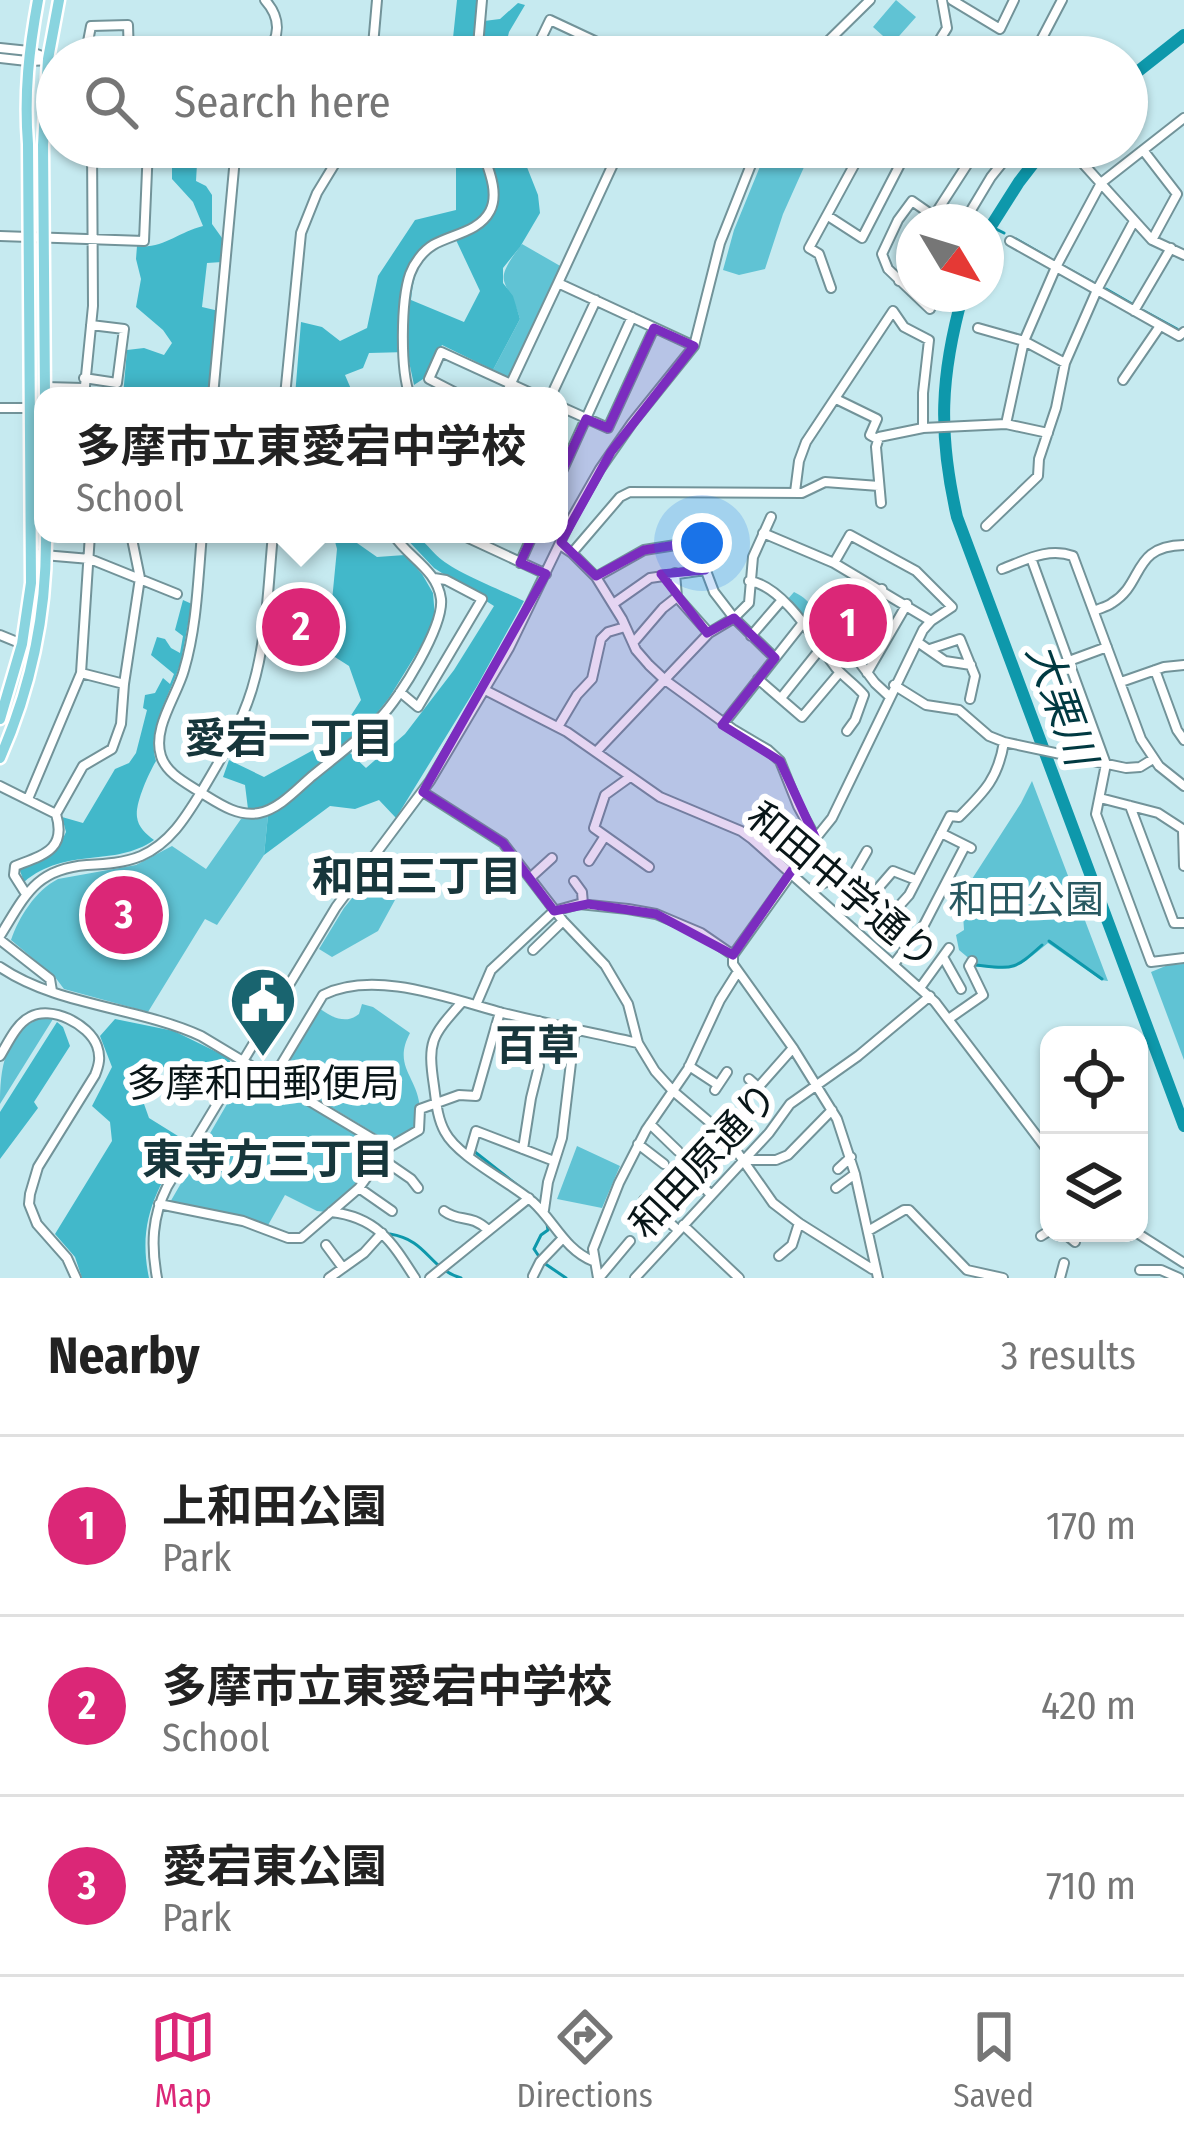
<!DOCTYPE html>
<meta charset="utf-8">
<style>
:root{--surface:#fff;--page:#f2f2f2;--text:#222;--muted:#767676;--line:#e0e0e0;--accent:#db2777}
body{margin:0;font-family:"Fira Sans Condensed","Noto Sans JP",sans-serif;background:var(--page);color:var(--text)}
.controls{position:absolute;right:36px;bottom:36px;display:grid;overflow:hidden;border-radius:24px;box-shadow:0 3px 9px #0004}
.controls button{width:108px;height:108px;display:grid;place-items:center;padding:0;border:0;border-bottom:3px solid var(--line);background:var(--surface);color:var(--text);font:60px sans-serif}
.compass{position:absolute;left:896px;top:204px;width:108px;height:108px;border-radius:50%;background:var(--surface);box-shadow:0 3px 9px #0004;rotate:128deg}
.you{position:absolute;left:702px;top:543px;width:42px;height:42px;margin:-30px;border:9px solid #fff;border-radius:50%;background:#1a73e8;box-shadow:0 0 0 18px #1a73e833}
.badge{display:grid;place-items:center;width:78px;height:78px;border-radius:50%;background:var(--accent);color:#fff;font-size:39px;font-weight:700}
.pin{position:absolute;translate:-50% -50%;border:6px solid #fff;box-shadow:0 3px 12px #0006}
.popup{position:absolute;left:34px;top:387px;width:534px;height:156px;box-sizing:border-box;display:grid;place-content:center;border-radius:24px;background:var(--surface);filter:drop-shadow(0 3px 9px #0005);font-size:39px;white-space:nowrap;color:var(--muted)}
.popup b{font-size:45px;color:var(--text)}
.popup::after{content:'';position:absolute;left:50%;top:100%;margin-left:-24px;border:24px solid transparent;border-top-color:var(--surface)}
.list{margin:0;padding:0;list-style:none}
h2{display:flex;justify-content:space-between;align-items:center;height:156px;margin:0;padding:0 48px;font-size:51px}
h2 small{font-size:39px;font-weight:400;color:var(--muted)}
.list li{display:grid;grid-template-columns:78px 1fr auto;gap:36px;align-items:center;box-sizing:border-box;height:180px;padding:0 48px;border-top:3px solid var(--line)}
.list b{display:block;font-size:45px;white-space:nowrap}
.list p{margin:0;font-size:39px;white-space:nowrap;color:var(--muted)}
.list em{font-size:39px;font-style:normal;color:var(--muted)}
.icon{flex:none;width:66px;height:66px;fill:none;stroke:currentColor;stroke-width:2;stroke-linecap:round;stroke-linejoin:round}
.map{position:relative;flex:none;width:1184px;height:1278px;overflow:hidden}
.search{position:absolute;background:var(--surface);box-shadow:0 3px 9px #0004;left:36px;right:36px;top:36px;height:132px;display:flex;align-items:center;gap:30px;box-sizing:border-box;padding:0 42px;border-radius:66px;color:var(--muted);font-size:45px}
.sheet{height:696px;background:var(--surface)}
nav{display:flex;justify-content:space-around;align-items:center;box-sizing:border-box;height:168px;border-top:3px solid var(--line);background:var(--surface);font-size:33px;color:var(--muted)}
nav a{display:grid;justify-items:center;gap:6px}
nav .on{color:var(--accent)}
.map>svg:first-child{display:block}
</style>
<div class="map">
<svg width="1184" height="1278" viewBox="0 0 1184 1278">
<rect width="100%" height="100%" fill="#c6eaf0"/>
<path fill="#60c3d4" d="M896,0L916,17L892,44L873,27Z
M768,147H813L783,214L765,269L739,275L723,270L734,230Z
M522,244L562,267L509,379L493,370L520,319C507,276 490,286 522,244Z
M867,584L877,593L845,648L846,651L835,660L787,600L794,592C816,603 812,613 831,628L854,605Z
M1032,781L1108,981L1101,980L1048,943C1015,970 1016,971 973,966L972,961L959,950L956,935L964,930L963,914L978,895L972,879L1021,803Z
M268,815L264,855L217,925L205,919L148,1012L64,989L55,977L11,940C19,917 35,891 58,879L136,865L172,846L206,869L241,819Z
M366,881L395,900L378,931L332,957L319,949L344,908Z
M1184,964V1060L1151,972L1168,965Z
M362,1004L373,1007L410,1033C392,1067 418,1076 420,1109C420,1116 418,1123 417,1130L391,1143L279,1076L319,1008C331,1017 346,1025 359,1014Z
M41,1018L53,1019L0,1104C0,1070 4,1032 41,1018Z
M250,1071L383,1151L362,1180L326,1212L317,1211L285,1195L267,1227L245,1218L169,1204L245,1073Z
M577,1146L620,1166L602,1208L557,1199Z"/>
<path fill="#42b8ca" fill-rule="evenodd" d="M457,0H477V16L484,21L500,19L518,3L525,5L509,32L503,57H451Z
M172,147H198L196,181L206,186L212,195V224L222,238V262L207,263L202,307L219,311L209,394L123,396L127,350L144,348L164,355L172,343L163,330L136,307L141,279L136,259L137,246C164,249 178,232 203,226L193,202L172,179Z
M451,147H519L538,195L540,213L520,247L503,268V283L513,296L520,319L493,370L442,345L423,379L414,385L407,352L369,353L363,368L345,375L354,396H295L301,322L322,327L340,341L367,328L378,276L415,220L456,210V162ZM456,240L480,291L464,322L411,300C414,266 424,251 456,240Z
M333,534H361L357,543L377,557L405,555L422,574L433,593L435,617L426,638L389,698L373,718L280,799L266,807L248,809L245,785L223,777L229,760L264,777L337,737L361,700L349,666L327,652L337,549Z
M402,534C423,534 427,548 442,560C458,573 503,591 524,601L477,686L396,818L379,800L355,809L330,806L264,855L268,815L283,808L349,752L366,768L405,734L454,670L494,606L434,568Z
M183,600L192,604C188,623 185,642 181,661C172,693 146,728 156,761C149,773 135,803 137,817C138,827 146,834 154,840C114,868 67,846 24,882L19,868C41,861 56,854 66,832L62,817L83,823L115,769L129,763L136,753L147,710L143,708L145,695L155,693L163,678L170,684L174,674L151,655L157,637L165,639L171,648L180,653L183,636L175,630Z
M115,1019L174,1031L229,1058L231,1065L211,1097L169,1069L160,1066L138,1087L149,1118L186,1141C157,1188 137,1221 149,1278H82L75,1257L55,1234L112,1141L110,1122L92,1106L112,1067L100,1036Z
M57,1022L63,1027L70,1046L34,1102L38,1108L0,1159V1112Z"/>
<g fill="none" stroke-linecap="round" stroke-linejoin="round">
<path stroke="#0e98ab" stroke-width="3" d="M990,226L1004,233
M1016,239L1049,258
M1063,266L1092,282
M1106,289L1132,304
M1144,311L1177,329
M1049,941L1102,979
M975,965C1014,969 1013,971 1042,945
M1180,1114L1184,1112
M475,1152L540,1203
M390,1234C428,1240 428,1268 461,1278
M540,1258L534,1249L541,1235L548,1230L547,1224
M544,1263L566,1278"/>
<path stroke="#0e98ab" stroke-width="12" d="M1127,80L1184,35
M986,234L1019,182L1046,147
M963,294C940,376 938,434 957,517L1184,1126"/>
<defs>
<path id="minor" d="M265,0C282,19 280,37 265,57
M952,0L1000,29L1014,0
M0,48L29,51L47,58
M85,57L91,26L128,25L129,57
M372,57L377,0
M477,57L482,0
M548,57L535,51L550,20L629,57
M812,57L870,0
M929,57L947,28L942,0
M1037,57L1040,42L1062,0
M0,58L27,61L57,60
M1068,147L1152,240L1184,255
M1143,150L1177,194L1152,240
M828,216L862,238L909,147
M930,222L970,160L982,147
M964,222L991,177L1015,147
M0,236L144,241L148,147
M1010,241L1179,336L1184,332
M899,281L914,253
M558,283L621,147
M831,288L819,254L809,248L864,147
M935,294L930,309L888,269L882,254L898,220L912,201L942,222
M1134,311L1171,248
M978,328L1024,341L1065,363
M84,378L117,383L124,329L91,325
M1123,380L1160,326
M45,387L83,388
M84,396L93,306L92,147
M213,396L236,147
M285,396L301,233L317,193L345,147
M410,396C400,370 401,300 410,274C414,263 423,251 433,245C452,234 479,232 490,211C500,192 487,166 481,147
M462,396L429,379L441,352L537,396
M505,396L558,283L694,346
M551,396L596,300
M836,399L877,419L870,435L877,439
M559,406L608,428L654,328
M0,408H43
M1006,424L1024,341L1056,267L1101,183L1184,118
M559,478L632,317
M795,492L799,461L806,442L893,311L904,327L929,340L923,393V428
M881,503L876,447L879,437L923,428L1006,424L1048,433
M986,526L1038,476L1039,459L1056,408L1065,363L1097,290L1134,221
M763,533L834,563L931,621
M202,534C198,579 197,626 184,670C177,696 152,728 161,756C166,773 186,783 200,792C218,803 237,817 259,813C279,809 296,790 311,777C334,758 359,740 380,718C400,698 444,626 441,599C437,569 407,557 393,534
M460,534L546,574
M560,545L572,553L596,577L622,619L636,650L649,665L665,680L734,730L768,750L780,761L798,806L815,837
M572,553L620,497L630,492L802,493L825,482L879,486
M32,554L90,559L177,594
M1031,558L1106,764L1096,814L1151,962L1184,958
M520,563L533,534
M834,563L850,535L916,571L952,607L931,621L923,630L832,818L803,854L786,881L733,955V964L793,1048L837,1119L855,1174L878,1278
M1002,569C1026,560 1048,547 1073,556L1141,739L1159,766L1184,786
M675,573L677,597L709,633
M596,577L644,550L695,542L714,592L734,618L775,658
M749,581C783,585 816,642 836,668C845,678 856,685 864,695L855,720L847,731
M882,589L850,646L851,651L875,683L889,696
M613,604L650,578L705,570
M1094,611C1100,608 1107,607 1112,603C1145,583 1131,546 1184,545
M0,635L22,644
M751,636L782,600
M633,643L663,608L677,597
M919,643L945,661L971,665
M930,649L960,639L975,676L970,699
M1069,661L1107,647
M1155,670L1177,730L1184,740
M81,673L124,684
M867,673L907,604
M758,679L802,717L840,672
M1121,682L1164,667L1184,665
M894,685L926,705L959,710L989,736L1004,742L1126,768L1140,767L1153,759
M485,690L567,732L660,797L741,831L752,839L935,1002L1049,1152
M400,692L418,707L482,599L446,580L434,578
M781,698L821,648
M724,723L802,624
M558,727L577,695L592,679L601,639L608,632L625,627
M596,752L709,633L734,618L749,603L753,557L771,517
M630,777L605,795L594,828L649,867
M0,786L56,814
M423,792L503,843L563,921L605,965L628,1004L638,1043L655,1071L673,1091L726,1136L773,1203L799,1223L872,1269
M1100,798L1158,813L1184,830
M28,799L81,673L90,534
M1130,806L1174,923H1184
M1183,831L1184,866
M941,833L971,848
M589,861L605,836
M530,878L552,858
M831,880L907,948
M574,881L582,892L583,904
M810,889L840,876L852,877L867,851
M26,894L14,875L15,866C43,855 67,850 56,814L83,766L112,749L121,724L124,684L140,578L131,534
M861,908L893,871L916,880
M881,926L909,895L950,816L959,817C984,792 998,779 1004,742
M0,936C25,896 35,869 87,865C106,864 124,863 141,856C171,843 187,815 203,789C222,757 241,725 252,689C267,640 268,586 273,534
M0,940L50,979L52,991
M533,950L563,921
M943,957L961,989
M894,964L924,925L965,846
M0,967C57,1006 138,1007 201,1036L388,1148
M920,988L949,948
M462,1002C432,1036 427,1040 434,1086C436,1100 437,1118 445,1132C458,1157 510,1182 533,1202C554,1221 565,1250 593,1261
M476,1005L491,970L554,911L579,904L628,909L656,914L701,933L733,955
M950,1018L983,995L969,966L972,961
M0,1056C8,1043 16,1024 30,1017C51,1005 89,1024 97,1046C101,1057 99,1065 95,1075L38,1167L30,1194L29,1204L37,1224L67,1258L76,1278
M689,1066L718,1085
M273,1078L323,995C374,969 451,999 503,1013C548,1024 593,1033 638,1043
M749,1079L758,1087
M715,1090L727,1072
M755,1091L793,1048
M650,1124L678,1151
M638,1144L664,1164
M523,1149L531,1098L539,1066L536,1057L539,1021
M469,1155L476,1131L554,1161
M382,1159L411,1179L418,1188
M745,1160H776L788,1155L832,1110
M838,1169L851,1157
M698,1181L711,1195
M359,1188L392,1211
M836,1188L855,1174
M644,1200L678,1230
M159,1204L243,1221L288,1238H301L359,1188L388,1148L419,1130L420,1109L459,1095L476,1096L500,1012
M544,1210L548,1182L562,1138L575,1029
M444,1211C460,1223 470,1213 488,1230
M331,1212C377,1217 392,1242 415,1278
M683,1225L739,1278
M868,1231L904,1210H909L967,1270L1003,1278
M1064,1233L1075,1242
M1137,1233L1184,1263
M1041,1236L1049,1231
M326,1245L343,1268
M779,1256L792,1245L799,1223
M1140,1270H1161L1179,1278
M533,1276L540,1262L563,1238
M157,1278C151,1245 152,1217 167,1187L336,907L430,781L509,648L572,518L600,469L632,423L694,346L720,243L758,147
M329,1278L364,1253L382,1233
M430,1278L529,1198
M598,1278L593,1249L619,1183L646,1130L688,1069L720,1000L737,973
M599,1278L630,1241
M635,1278L769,1133L790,1104L858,1056L930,996
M1060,1278L1064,1263"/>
<path id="major" d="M45,396L43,145L48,59L59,0
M0,719L22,644L31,583L28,144C24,94 29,49 38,0
M0,758C32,686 47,613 46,534"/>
</defs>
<use href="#minor" stroke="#729399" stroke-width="12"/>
<use href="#major" stroke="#fff" stroke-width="15"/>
<use href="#minor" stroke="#fff" stroke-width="8"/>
<use href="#major" stroke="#89d4df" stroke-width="10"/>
</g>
<path fill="#7b2cbf" fill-opacity="0.2" stroke="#7b2cbf" stroke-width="9" stroke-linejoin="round" d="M654,328L694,346L611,452L561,542L596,576L644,550L695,542L705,570L661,574L707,633L734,618L775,658L722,725L780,761L815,837L733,955L656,914L588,904L554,911L503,843L423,792L546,574L520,563L586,419L608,428Z"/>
<defs>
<symbol id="civic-pin" viewBox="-11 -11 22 30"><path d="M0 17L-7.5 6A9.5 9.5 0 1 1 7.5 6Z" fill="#19646f" stroke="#fff"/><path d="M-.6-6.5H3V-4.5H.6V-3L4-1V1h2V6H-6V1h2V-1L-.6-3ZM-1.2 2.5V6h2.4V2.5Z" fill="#fff"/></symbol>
</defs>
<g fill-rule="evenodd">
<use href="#civic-pin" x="225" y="962" width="76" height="104"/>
</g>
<g text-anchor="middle" stroke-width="12" stroke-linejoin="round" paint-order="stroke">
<g font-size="39" fill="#091618" stroke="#fff">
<text transform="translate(843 885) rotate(40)" y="14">和田中学通り</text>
<text transform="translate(703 1160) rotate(-47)" y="14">和田原通り</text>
</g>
<g font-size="39" fill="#285961" stroke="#fff">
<text x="1026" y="913">和田公園</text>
</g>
<g font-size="39" fill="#091618" stroke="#fff">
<text x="263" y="1097">多摩和田郵便局</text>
</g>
<g font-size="42" font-style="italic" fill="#003941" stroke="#fff">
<text transform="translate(1062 704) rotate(70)" y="15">大栗川</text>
</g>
<g font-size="42" font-weight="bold" fill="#17363b" stroke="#fff">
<text x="289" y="753">愛宕一丁目</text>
<text x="417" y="891">和田三丁目</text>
<text x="537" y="1060">百草</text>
<text x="268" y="1174">東寺方三丁目</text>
</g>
</g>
</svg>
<div class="controls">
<button><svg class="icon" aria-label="locate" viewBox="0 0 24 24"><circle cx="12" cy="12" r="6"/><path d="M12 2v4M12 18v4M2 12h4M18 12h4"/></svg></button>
<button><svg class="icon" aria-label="layers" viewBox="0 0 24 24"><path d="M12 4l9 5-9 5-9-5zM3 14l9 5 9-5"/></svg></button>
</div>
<svg class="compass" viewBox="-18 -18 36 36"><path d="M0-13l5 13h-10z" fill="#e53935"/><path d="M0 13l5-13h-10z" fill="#767676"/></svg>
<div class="you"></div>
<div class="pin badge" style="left:848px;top:623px">1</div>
<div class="pin badge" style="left:301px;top:627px">2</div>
<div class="popup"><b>多摩市立東愛宕中学校</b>School</div>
<div class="pin badge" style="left:124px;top:915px">3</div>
<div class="search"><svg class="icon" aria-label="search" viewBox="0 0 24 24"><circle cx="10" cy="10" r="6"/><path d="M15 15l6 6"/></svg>Search here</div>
</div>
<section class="sheet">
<h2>Nearby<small>3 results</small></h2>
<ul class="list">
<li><span class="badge">1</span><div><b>上和田公園</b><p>Park</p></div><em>170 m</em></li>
<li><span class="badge">2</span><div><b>多摩市立東愛宕中学校</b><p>School</p></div><em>420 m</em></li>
<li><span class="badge">3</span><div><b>愛宕東公園</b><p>Park</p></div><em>710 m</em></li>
</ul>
</section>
<nav>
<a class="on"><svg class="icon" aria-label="map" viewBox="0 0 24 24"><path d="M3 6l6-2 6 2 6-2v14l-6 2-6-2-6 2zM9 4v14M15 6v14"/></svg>Map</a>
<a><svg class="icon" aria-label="directions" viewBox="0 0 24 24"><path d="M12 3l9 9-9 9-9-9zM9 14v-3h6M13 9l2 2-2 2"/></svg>Directions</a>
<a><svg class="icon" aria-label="saved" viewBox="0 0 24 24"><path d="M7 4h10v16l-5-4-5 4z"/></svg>Saved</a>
</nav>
